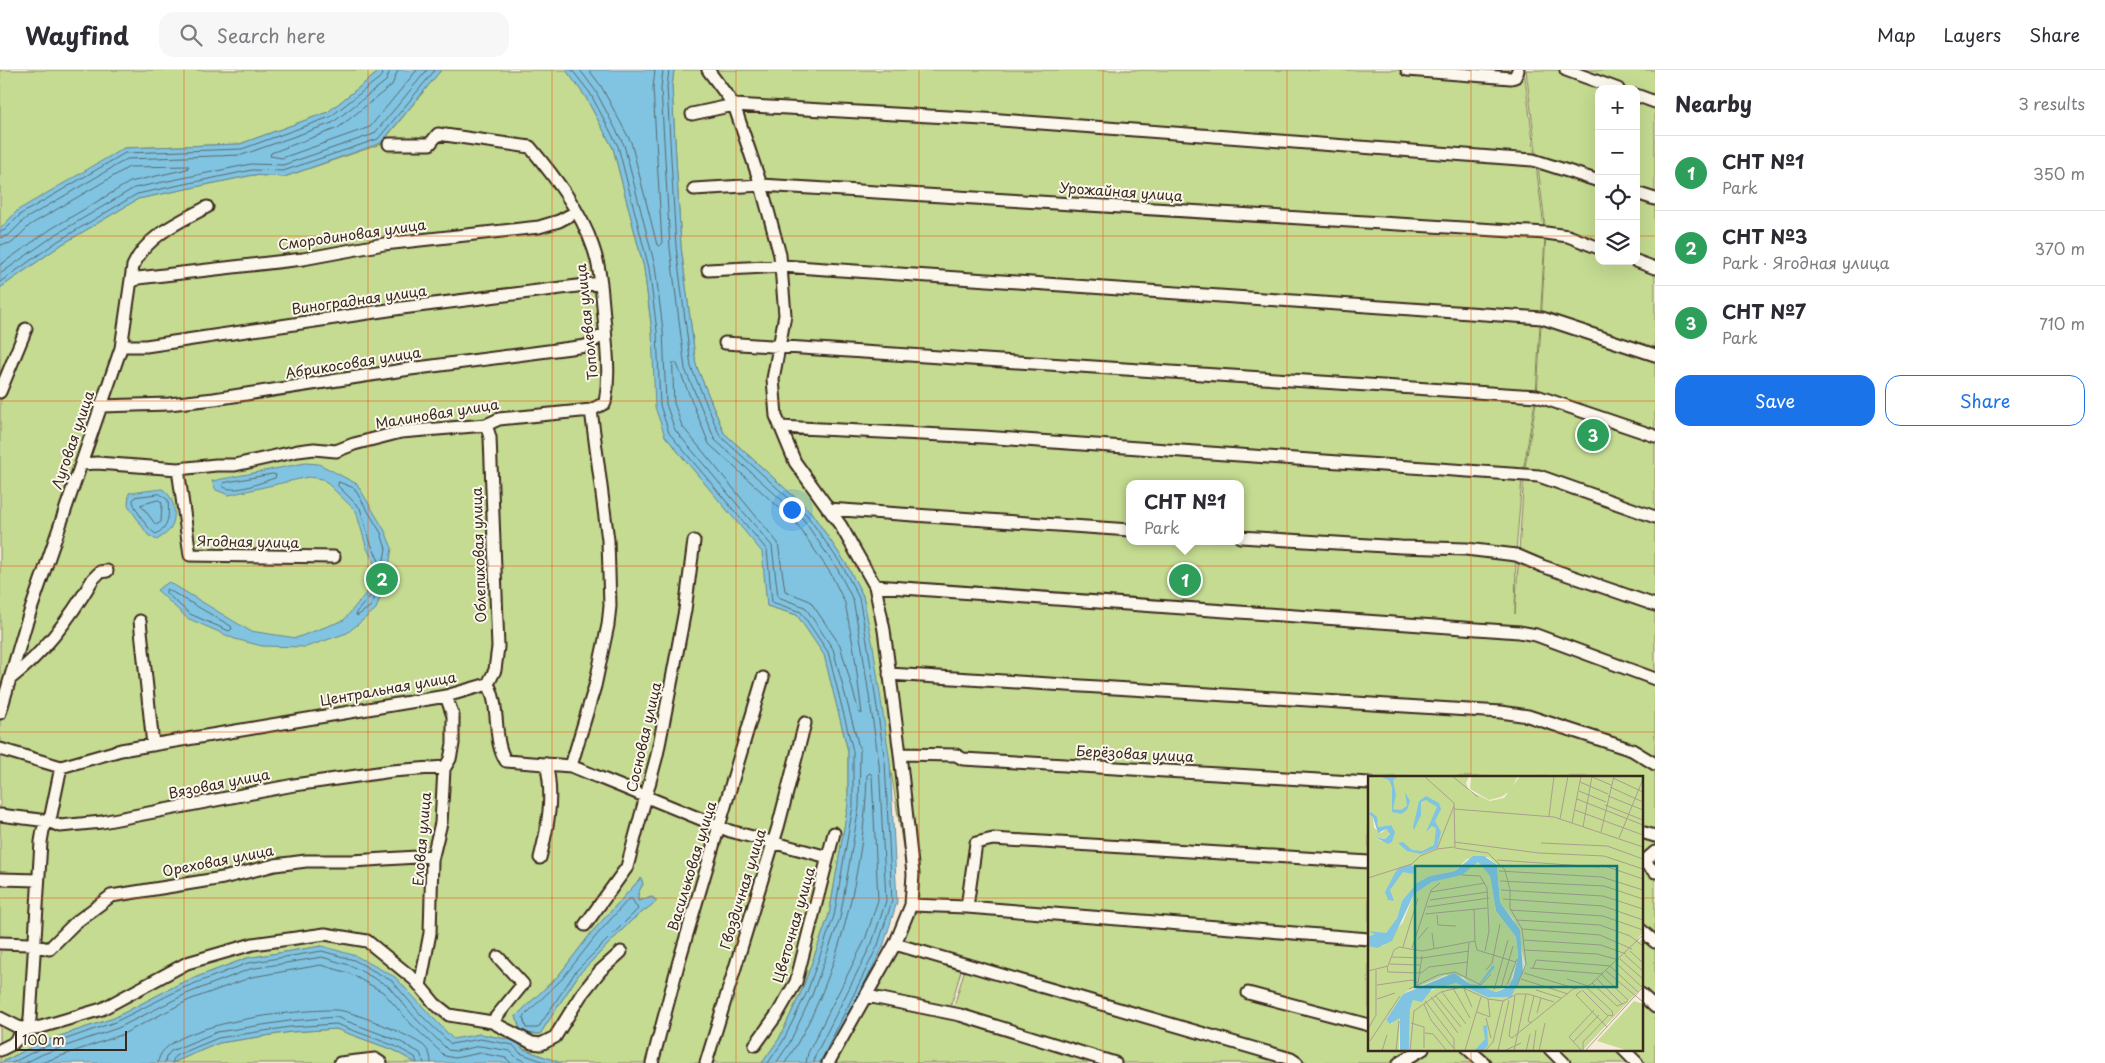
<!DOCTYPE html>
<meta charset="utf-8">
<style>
:root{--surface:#fff;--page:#f7f7f7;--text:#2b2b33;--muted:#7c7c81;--line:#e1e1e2;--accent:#1a73e8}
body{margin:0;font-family:"Playpen Sans",sans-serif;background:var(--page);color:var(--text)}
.controls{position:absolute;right:15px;top:15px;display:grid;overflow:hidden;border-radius:10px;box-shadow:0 5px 20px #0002}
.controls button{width:45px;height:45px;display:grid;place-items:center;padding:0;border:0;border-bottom:1px solid var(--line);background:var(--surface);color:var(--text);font:25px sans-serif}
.scale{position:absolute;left:15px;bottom:12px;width:112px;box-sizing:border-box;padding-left:5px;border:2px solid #3b2a1e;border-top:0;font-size:14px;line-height:18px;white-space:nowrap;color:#3b2a1e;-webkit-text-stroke:4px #fbf7ec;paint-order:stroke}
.you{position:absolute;left:791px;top:439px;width:18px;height:18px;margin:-12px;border:4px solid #fff;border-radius:50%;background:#1a73e8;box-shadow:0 0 0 8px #1a73e833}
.badge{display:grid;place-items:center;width:32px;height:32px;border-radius:50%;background:var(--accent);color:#fff;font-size:16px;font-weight:700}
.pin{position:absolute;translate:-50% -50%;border:2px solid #fff;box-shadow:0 1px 5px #0006}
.popup{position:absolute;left:1126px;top:410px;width:118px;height:65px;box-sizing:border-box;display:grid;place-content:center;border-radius:10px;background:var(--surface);filter:drop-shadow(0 1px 4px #0005);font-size:16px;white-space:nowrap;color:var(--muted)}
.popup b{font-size:19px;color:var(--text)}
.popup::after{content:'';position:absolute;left:50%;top:100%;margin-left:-10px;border:10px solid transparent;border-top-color:var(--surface)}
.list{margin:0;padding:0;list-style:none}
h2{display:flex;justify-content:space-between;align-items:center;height:65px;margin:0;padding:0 20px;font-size:21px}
h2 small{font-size:16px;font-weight:400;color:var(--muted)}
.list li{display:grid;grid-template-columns:32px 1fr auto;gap:15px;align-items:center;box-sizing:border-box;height:75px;padding:0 20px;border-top:1px solid var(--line)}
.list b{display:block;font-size:19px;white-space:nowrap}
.list p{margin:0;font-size:16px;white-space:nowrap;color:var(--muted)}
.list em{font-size:16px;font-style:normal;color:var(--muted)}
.actions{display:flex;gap:10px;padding:15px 20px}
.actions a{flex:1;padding:11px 0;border:1px solid var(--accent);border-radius:15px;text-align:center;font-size:18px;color:var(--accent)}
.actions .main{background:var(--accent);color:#fff}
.icon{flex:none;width:28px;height:28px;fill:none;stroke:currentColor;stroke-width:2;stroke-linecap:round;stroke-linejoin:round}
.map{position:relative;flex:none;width:1655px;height:993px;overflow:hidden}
header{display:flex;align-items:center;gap:30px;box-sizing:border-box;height:70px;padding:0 25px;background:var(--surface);border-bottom:1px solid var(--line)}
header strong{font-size:24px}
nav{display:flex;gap:28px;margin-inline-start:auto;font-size:18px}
.search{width:350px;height:45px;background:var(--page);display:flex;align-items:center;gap:12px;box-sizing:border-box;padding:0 18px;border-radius:15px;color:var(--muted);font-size:19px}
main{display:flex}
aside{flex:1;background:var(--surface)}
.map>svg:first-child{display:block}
</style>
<header>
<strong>Wayfind</strong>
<div class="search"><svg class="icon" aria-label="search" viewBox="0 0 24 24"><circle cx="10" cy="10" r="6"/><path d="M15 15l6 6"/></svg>Search here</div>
<nav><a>Map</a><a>Layers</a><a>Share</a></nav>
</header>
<main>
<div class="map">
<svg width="1655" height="993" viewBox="0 0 1655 993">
<rect width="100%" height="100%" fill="#f7ecdb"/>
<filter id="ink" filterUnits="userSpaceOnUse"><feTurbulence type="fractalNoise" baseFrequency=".02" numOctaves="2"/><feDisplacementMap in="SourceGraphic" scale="10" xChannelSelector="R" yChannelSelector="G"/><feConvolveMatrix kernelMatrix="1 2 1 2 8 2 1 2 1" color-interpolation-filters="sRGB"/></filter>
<g filter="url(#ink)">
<path fill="#c4db91" stroke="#808258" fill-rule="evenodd" d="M0,0H381L328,42L240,74L124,78L0,159Z
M441,0H566L585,26L613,78L644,198L665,366L763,482L767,536L797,545L824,584L848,681V736L829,845L802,920L779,969L762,993H561L523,979L517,972L522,963L540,964L579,904L632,850L657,831L652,827L638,831V823L643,814L641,808L592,862L559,905L516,946L521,962L516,971L480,964L453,970L426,942L322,876L247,888L181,913L114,948L39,973L0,993V218L61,175L138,129L253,105L284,107L381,74Z
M674,0H1524L1545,166L1536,325L1522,408L1516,483L1515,544L1524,403L1537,327L1546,162L1526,0H1655V691L1528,647L1632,686L1655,697V993H1310L1275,980L965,887L950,939L876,922L910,821L863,526L847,495L811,442L724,363L696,295L681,177L672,17ZM1599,19H1636V191H1599ZM1130,414H1240V471H1130ZM1369,707H1641V979H1369Z
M966,895L1302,993H830L862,926L952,943Z
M336,959L393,980L416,993H172L219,973L291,962Z"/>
<path fill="#81c4e2" stroke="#658694" d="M381,0H441L381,73L284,107L253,105L138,129L61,175L0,218V159L18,140L124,78L240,74L328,42Z
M566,0H674L672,17L681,177L696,295L724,363L811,442L847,495L863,526L873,576L890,692L897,832L883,877L824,993H762L779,969L802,920L829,845L848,735V681L824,585L797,545L767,536L762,482L665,366L655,337L652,261L644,198L613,78L585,26Z
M305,393L319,394L357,414L385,461L392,478L387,508L376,539L363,550L347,563L306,577L262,576L235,569L187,548L157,520L169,512L250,561L296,568L344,550L372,516L378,502L366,476L356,441L323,409L308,407L229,425L216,420L212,411Z
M162,419C174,426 177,443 172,456C170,462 162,466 157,470L148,465L128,435L129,423Z
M641,808L643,814L638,823V831L652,827L657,831L632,850L579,904L540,964L522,963L517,972L523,979L561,993H416L393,980L336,959L291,962L219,973L172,993H1L39,973L114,948L181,913L247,888L322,876L356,886L395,907L453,969L480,964L516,971L521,962L516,946L559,905L592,862Z"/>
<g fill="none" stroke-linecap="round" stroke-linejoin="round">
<path stroke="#57686c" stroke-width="1" d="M398,0L392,15L338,58L271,83L270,86L282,88L370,57L417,0
M572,0L590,23L618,76L649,198L657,261L660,335L669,363L767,480L772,532L801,542L828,582L853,681V736L834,846L807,922L783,971L768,993
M580,0L595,20L624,75L655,196L663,260L666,334L675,360L772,476L778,527L805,537L833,579L860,681L859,737L840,848L812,925L789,974L776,993
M589,0L601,16L631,72L657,175L660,176L662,174L653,18L655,0
M663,0L661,18L670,178L685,299L715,370L803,449L838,500L853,530L862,578L879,693L886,831L872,873L815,986L814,993
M669,0L667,17L676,177L691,297L720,366L807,445L843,497L859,528L868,577L885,692L892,831L878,875L820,993
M0,162L5,160L21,144L125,83L242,79L330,47L382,6L384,0
M0,168L9,165L25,149L127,89L242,85L332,53L386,11L390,0
M0,175L12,173L30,155L129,97L189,96L187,99L130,112L51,159L0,195
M0,204L55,165L134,118L251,94L283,95L374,64L427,0
M0,212L58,171L137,124L252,100L283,101L378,69L435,0
M673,293L677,294L709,374L797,454L831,504L845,533L854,580L862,644L859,642L840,575L810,531L785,521L778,473L682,356L674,333Z
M273,404L276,405L275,408C261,412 234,425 222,416L224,413Z
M339,412L354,418L381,463L386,479L383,494L380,493L371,474L360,438L338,416Z
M160,424L168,430C169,444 170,456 156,464C149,461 133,437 133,430L135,427Z
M159,430L162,433L161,452L156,455L141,435Z
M167,519L231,556L232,559L229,561L190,544L166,523Z
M371,526L375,527L371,536L357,546L356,543Z
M629,829H632L638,839L576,901L538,958H526L523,947L562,909L596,866Z
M12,993L41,978L115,952L183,918L248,893L322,881L354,890L392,911L422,946L451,974L480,969L513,975L520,983L547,993
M25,993L43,984L118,958L186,924L250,899L322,887L352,896L388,916L417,950L448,980L456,981L480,976L510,981L517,988L529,993
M41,993L121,965L189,930L252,907L321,895L349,903L383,922L412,955L445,986L455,988L480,983L506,988L511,993
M158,993C159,953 303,939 336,940C351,940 412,966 424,976C429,981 431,986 431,993
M165,993L166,987L171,981L217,962L289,951L336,947L399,971L420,983L424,993
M172,993L175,986L218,968L290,957L336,954L395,976L415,987L417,993
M785,993C837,917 865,797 867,705L870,703L872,705L878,830L865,870L808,983L806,993"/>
<defs>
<path id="minor" d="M708,0L734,35L761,115L780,185L785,245L773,309L776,346L795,392L841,456L875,516L884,560L900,684L913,804L911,835L895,874L828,993
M1407,0L1511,8L1515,7L1518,0
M1566,0L1618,19
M1636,25L1655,32
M692,44L734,35L1001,50L1533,90L1599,111
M389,74H430L438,64L530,77C554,106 581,141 593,177C602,202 602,231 605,257C607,285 610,305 605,333L591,340L608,470L610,536L608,555L595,616L571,696
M694,119L761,115L1546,163L1568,166L1599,178
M1636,123L1655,129
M1636,191L1655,198
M708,200L782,196L1542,248L1655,285
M132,212L138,208L303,189L384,174L539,157L559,151L576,142
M725,273L1537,326L1655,366
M122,276H146L402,238L601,213
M0,322L26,259
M101,336L169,334L214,329L410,299L586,276L605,263
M486,355L490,367L498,577L495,600L488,614
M780,357L983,367L1539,406L1655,447
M81,394L97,393L178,399L216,395H235L298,381L314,379L336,381L354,374L401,362L486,355L499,349L591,340
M178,399L190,485L334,487
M828,439L1130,460
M1240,467L1401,477L1466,479L1516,485L1542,496L1655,535
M875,516L1519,562L1536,565L1655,609
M140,551L153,675
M889,604L1501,642L1528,646L1632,680L1655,694
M11,608C44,583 72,545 93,509L100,502L107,501
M0,643L26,554L121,278L133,196C146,166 179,152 207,137
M0,679L61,697L121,680L446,626L488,614C501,637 492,671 506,691L571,696L730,761L828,787
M900,684L956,685L963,689L1369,713
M0,745L48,751L60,756L102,752L294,715L392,701L445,697
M1641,762L1655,766
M540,788C548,757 554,725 546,694
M1644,792L1655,802
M1641,794L1655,782
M0,809L38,810
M911,835L967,837L1369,869
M967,837L976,773L993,769L1369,792
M585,855L627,797L657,685L671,614L685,540L694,471
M1641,860L1655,872
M0,873L29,874L49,879L75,853L111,826L223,808L275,795L306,791H352L433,786
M895,874L1291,989L1297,993
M420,916L430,863L432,790L441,753L444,699L450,689L453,674V646L446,626
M1248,923L1369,955
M1641,924L1655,937
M867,926L960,945L1115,993
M0,948L18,957L27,959L30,949L41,772L43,760L51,745L61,697
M492,952L523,914L498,887
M755,975L778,943L796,912L834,763
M1468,979L1484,993
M1550,979L1564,993
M1623,979L1637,993
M0,980L12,974L27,959L41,957L102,939L187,893L253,874L325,864L367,871L415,910L435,934L449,945L492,952L532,973L541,974L555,967L581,925L600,901L621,882
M340,993L375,989L381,993
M652,993L679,891L763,608
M706,993L778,757L805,653
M1399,993L1423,979"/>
</defs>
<use href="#minor" stroke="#3b2a1e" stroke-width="15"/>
<use href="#minor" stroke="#fbf7ec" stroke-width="11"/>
</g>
</g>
<path fill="none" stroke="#e8590c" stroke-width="1" stroke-opacity="0.55" d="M184,0V993M368,0V993M552,0V993M736,0V993M919,0V993M1103,0V993M1287,0V993M1471,0V707M0,166H1599M1636,166H1655M0,331H1655M0,496H1655M0,662H1655M0,828H1369M1641,828H1655M1471,979V993"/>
<g text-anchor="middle" stroke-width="4" stroke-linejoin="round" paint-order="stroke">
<g font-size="14" fill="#3b2a1e" stroke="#fbf7ec">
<text transform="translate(1121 122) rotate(4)" y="5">Урожайная улица</text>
<text transform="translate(352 165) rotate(-8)" y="5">Смородиновая улица</text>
<text transform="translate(359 230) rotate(-8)" y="5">Виноградная улица</text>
<text transform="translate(587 252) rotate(-96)" y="5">Тополевая улица</text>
<text transform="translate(353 293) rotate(-9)" y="5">Абрикосовая улица</text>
<text transform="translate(437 344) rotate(-9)" y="5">Малиновая улица</text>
<text transform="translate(73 370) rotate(-71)" y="5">Луговая улица</text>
<text transform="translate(248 472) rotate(1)" y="5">Ягодная улица</text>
<text transform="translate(479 485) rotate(-92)" y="5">Облепиховая улица</text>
<text transform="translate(388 619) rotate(-10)" y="5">Центральная улица</text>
<text transform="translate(644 667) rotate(-77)" y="5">Сосновая улица</text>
<text transform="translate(1135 684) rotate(3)" y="5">Берёзовая улица</text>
<text transform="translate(219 714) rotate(-11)" y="5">Вязовая улица</text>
<text transform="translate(422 769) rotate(-85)" y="5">Еловая улица</text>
<text transform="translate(218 791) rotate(-11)" y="5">Ореховая улица</text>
<text transform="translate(692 796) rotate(-73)" y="5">Васильковая улица</text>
<text transform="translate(743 819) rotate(-73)" y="5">Гвоздичная улица</text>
<text transform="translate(794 855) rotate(-74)" y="5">Цветочная улица</text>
</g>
</g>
<g transform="translate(1368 706)">
<rect width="275" height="275" fill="#f7ecdb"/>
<path d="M0,0H101L98,7L101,15L122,25L136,22L152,0H275V157L270,162L271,166L275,161V210L214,275H41L42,234L45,224L74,209L88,207L119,221H142L158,190L146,144L132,126L129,89L120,81L99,83L87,95L62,100L34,125L29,142L18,157L0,161V38L5,41L6,52L13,57L18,53L22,58L17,63L7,61L13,65L24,66L23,49L10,51L9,45L3,36L0,37ZM103,0H150L142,15L133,21L121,24L102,13ZM110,86L122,100L128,135L148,161L150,180L142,208L128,216L102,208L95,201L77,199L42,214L35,218L18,244L23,248L32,241L31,275H0V170H15L35,146L46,118L64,106L93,99ZM266,225L275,228V275H261L229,265Z" fill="#c4db91"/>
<path d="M10,0H31L25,4L28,19L25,33L33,34L39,30L37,16L42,25L39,34L33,38L24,36V11L21,4ZM58,20L71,27L73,33L67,45L73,56L69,72L53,78L39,75L30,67L35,66L44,74L54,75L66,69L68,52L64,50L58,56L69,31L58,24L53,26V39L46,54L45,51L51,25ZM3,36L9,41L10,51L23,49L27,56L24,66L20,68L7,61L17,63L22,58L18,53L10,57L5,41L0,38ZM105,80H116L129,89L132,126L152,154L155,197L143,221H119L88,207L64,213L54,226L45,224L42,234L41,275H32V242L22,248L18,244L35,218L86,197L102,208L110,209L125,189L127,191L111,210L128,216L140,211L145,202L150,180L148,161L128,135L122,100L110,86L94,99L64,106L46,118L24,165L9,172L0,170V161L7,158L0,155L18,157L29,142L34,125L49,107L62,100L87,95ZM43,89L47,92L45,98L35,96L22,114L26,125L20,124L17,116L28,95L32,91ZM119,249L120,269L115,275H106L117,263L115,250Z" fill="#81c4e2"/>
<path fill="none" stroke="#ac9e8f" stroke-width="1" d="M56,0L86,27L87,72L120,77L137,94L142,114V132L154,153L158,188L148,212M84,0L110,21M222,0L243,9M245,2L275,16M212,6L240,18M242,11L275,26M211,15L238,26M240,20L275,34M209,23L275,49M237,29L275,44M86,33L186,41L275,71M207,34L275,59M181,40L186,0M192,43L200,0M204,47L213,0M215,51L224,0M233,56L246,0M251,62L275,3M86,66L171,77L236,80L275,93M173,67L239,70L275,83M69,73L86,71M129,84L231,91L234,89L275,103M131,95L234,101L275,114M94,99L112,100L119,112L121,155L117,175M0,102L44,88L52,80L69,73L86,30M132,105L236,110L275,123M133,114L235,120L275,133M63,116L117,107M135,123L235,130L275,144M62,124L120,116M59,131L121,122M106,133L107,165M142,134L235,140L275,154M57,138L119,132M69,139L70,149L88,150M148,144L232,149L262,160L275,170M154,153L232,159L264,173M64,157L66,172M50,163L60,151M155,164L233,169L258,178M35,171L50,122M44,172L63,114L72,107M157,174L229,178L251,184M262,175L275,187M257,179L275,195M24,181L54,182L101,175M252,183L275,203M248,187L275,212M22,188L52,189M19,190L20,196L53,197L61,191L100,186M243,191L270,216M162,192L235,198M165,192L168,184L243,190M118,194L124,187L132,148M0,195L20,190L26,174L31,171L54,175L107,165L109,174L148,186M238,195L275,226M156,197L206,212M234,199L260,224M98,202L101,167M153,203L200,218M199,203L220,210M229,203L254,228L260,225M224,207L249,230L254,228M9,209L44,204L50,207L54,180M139,209L149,183M218,211L244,235L245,240M85,212L102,242M133,212L145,170M41,213L70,199L87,196L113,209L123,198M96,213L104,231M126,214L140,164M168,214L193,222M214,214L239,239L245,240M213,215L208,219L239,251M74,216L98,248M67,219L93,251M147,220L141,260L144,262L205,213L222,209L275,159M63,221L90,257M9,223L27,217M57,225L86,263V272M56,228L63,244L88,275M109,236L122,241L120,223M169,237L173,222M118,242L123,262M43,247L56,251V272M164,247L160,245L166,220M0,253L8,239V194M57,257L65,258L79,275M2,265L32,220M205,266L231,239M97,274L113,221M213,274L201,261L226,234M14,275L19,259M28,275L31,245M42,275L46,235L73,216L93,211L120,223L135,225L149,218H160L186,226M117,275L125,266L135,225M130,275L141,224M136,275L153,267M146,275L158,218M158,275L162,258M165,275L168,254M171,275L177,247M215,275V266L240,240M217,275L275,211"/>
<path fill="#0f766e" fill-opacity="0.15" stroke="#0f766e" stroke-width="2.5" d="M47,90H249V211H47Z"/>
<rect width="275" height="275" fill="none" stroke="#3b2a1e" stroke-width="2.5"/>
</g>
</svg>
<div class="controls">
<button>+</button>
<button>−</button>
<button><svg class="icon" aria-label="locate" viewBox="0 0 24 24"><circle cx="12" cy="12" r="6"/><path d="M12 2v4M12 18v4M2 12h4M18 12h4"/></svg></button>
<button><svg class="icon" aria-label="layers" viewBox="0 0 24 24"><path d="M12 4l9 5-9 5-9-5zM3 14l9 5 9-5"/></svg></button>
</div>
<div class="scale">100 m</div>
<div class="you"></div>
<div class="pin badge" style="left:1185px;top:510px;background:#2e9e5b">1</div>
<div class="popup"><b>СНТ №1</b>Park</div>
<div class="pin badge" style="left:382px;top:509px;background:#2e9e5b">2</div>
<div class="pin badge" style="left:1593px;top:365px;background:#2e9e5b">3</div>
</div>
<aside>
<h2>Nearby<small>3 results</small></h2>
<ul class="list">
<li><span class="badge" style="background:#2e9e5b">1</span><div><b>СНТ №1</b><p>Park</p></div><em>350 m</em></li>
<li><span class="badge" style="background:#2e9e5b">2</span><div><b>СНТ №3</b><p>Park · Ягодная улица</p></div><em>370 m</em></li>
<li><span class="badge" style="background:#2e9e5b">3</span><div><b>СНТ №7</b><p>Park</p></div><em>710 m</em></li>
</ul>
<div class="actions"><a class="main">Save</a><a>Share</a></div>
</aside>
</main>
